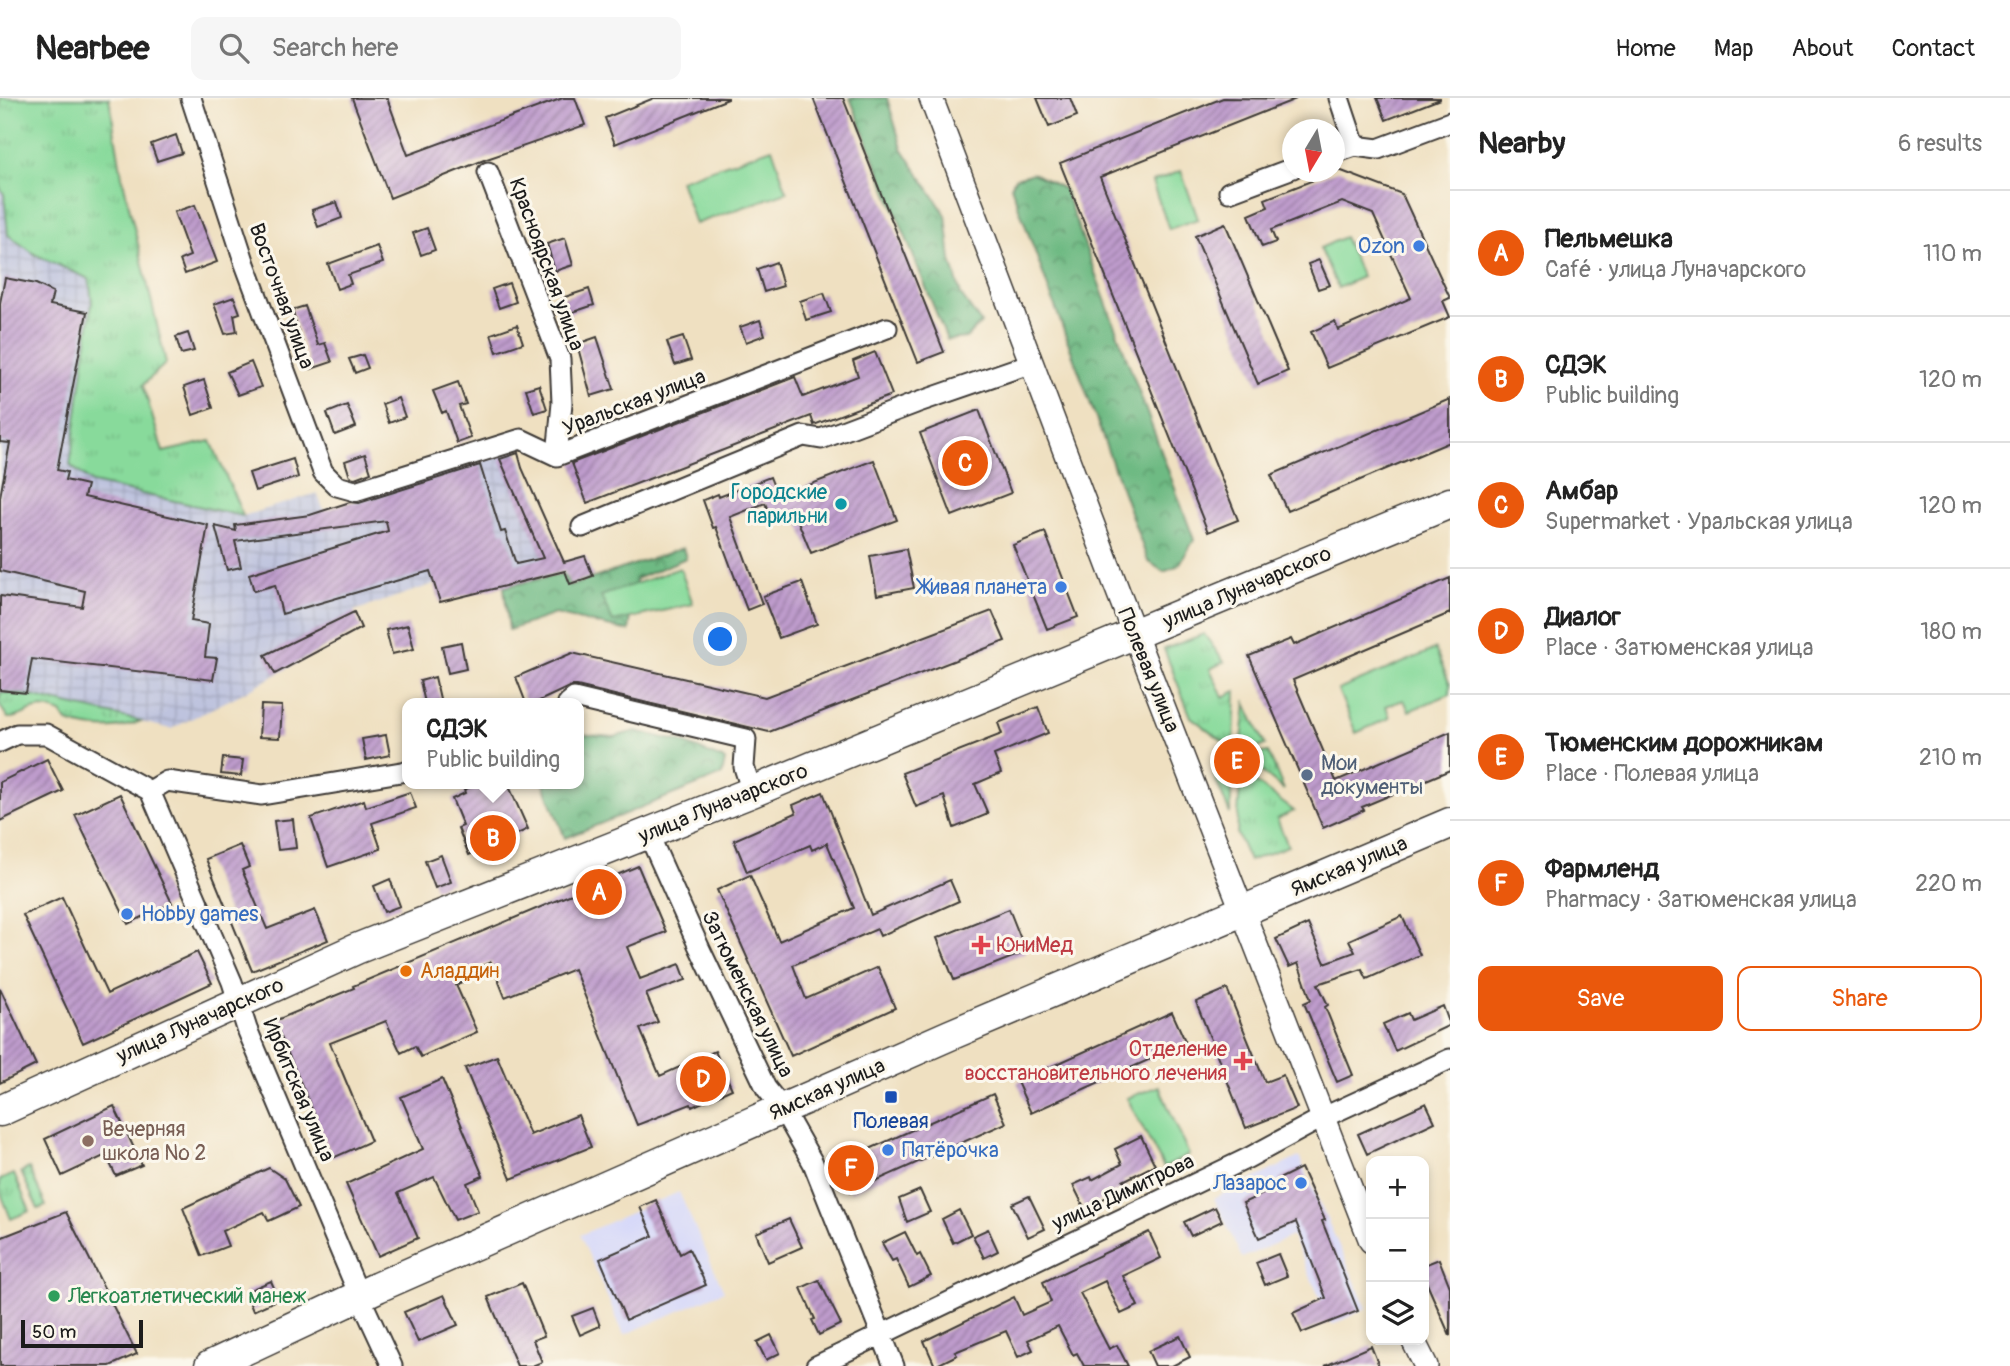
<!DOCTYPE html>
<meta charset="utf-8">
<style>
:root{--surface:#fff;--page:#f6f6f6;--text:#222;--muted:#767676;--line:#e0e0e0;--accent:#ea580c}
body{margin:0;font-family:Pangolin,sans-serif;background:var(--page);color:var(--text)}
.controls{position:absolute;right:21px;bottom:21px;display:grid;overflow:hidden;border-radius:14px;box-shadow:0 4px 10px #0003}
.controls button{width:63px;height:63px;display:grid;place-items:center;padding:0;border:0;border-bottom:2px solid var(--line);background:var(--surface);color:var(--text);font:35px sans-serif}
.compass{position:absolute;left:1282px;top:21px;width:63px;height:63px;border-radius:50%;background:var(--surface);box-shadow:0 4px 10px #0003;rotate:190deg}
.scale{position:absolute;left:21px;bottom:18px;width:122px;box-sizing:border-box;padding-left:7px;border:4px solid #1c1c1c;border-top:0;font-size:19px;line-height:24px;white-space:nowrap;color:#1c1c1c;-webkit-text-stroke:5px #fbf7ec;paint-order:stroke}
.you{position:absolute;left:721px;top:542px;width:24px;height:24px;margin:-18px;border:5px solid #fff;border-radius:50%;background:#1a73e8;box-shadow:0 0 0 10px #1a73e833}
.badge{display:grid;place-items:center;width:46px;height:46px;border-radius:50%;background:var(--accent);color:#fff;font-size:23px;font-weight:700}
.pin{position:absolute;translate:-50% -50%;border:4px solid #fff;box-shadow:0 2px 7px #0006}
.popup{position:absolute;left:402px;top:600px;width:182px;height:91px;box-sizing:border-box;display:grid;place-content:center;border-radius:14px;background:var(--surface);filter:drop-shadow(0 2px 5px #0005);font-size:23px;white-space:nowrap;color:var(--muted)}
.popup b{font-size:26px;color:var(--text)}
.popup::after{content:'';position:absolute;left:50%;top:100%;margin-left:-14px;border:14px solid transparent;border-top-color:var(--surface)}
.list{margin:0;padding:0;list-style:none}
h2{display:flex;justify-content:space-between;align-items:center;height:91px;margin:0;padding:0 28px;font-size:30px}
h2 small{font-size:23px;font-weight:400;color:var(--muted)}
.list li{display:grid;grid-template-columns:46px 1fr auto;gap:21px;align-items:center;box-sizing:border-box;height:126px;padding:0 28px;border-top:2px solid var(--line)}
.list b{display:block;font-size:26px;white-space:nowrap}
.list p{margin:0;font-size:23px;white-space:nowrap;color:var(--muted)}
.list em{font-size:23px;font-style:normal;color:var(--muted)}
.actions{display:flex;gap:14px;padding:21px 28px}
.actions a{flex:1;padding:16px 0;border:2px solid var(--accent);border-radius:14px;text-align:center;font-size:24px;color:var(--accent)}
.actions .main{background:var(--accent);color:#fff}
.icon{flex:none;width:38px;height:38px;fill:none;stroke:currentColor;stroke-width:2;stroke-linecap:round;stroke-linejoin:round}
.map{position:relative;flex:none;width:1450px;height:1268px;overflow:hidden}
header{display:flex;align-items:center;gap:42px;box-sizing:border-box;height:98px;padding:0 35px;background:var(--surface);border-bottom:2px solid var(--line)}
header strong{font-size:33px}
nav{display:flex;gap:38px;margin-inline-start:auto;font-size:24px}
.search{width:490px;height:63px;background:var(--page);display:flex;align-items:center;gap:18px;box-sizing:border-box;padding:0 24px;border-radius:14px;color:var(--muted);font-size:26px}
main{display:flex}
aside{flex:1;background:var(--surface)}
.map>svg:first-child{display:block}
</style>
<header>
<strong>Nearbee</strong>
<div class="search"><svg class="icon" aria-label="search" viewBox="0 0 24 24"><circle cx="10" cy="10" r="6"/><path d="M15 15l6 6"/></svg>Search here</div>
<nav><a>Home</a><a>Map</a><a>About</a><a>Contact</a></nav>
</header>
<main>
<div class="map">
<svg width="1450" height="1268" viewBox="0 0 1450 1268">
<defs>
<pattern id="industrial-grid" width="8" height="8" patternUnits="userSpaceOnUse" patternTransform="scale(1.75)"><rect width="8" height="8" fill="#bec3de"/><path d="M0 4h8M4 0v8" fill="none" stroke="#a3a7be"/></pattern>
<pattern id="grass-tufts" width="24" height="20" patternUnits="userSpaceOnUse" patternTransform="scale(1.75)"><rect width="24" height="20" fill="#88da9b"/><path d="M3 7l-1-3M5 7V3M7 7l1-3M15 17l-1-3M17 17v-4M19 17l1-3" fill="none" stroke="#75ba85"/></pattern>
<pattern id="forest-crowns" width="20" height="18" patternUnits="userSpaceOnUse" patternTransform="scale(1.75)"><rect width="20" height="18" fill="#6eba83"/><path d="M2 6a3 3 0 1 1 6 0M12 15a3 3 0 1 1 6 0" fill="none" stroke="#5a966a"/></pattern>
<pattern id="building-hatch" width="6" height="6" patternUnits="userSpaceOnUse" patternTransform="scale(1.75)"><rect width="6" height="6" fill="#be9bcc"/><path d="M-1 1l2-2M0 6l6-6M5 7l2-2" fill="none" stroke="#9a7ea5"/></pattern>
</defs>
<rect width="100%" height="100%" fill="#fbf7ec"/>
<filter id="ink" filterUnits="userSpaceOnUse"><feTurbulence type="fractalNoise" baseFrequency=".0143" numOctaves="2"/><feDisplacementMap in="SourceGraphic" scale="14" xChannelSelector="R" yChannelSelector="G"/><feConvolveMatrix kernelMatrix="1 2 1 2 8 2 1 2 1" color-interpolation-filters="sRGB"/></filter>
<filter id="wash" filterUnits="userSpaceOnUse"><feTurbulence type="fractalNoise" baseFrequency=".00686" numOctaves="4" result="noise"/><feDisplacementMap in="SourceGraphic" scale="28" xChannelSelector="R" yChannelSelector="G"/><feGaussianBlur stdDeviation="1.57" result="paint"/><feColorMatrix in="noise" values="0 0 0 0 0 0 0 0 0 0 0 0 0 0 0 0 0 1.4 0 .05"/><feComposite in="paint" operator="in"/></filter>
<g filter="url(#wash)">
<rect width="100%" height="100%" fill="#efe0c1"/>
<path fill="#d6d8f9" d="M1299,1059L1367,1210L1332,1227L1292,1138L1242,1160L1214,1100Z
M679,1094L724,1193L624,1237L580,1137Z"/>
<path fill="url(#industrial-grid)" d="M0,90L4,96L8,137L36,157L89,181L92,204V385L243,418L317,395L324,413L517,352L563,464L585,458L593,478L570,486L564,473L480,493L434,486L354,513L361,530L241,596L171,631L36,599L0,594Z"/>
<path fill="url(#grass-tufts)" stroke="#527b5c" stroke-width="2" d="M0,0H109L122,78L166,265L143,287L163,354L211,343L243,418L92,385L70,367L92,204L89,181L36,157L8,137L4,96L0,90Z
M1204,536L1224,564L1210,571L1223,599L1236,593L1234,643L1227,646L1191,619L1164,551Z
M0,594L36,599L141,623C116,634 92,632 67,624L61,615C53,612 45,609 37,611C26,613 19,621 8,620L0,608Z
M1246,605L1265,647L1255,651L1242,643Z
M1228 662a10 10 0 1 1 20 0a10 10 0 1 1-20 0Z
M1268,654L1284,692L1258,671V656Z
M1220,673L1232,683L1230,716L1214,677Z
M1250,680L1294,713L1277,721L1288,748L1249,763L1237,736L1240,684Z
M29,1070L46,1108L38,1111L21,1074Z
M14,1076L30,1113L11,1121L0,1093V1082Z"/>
<path fill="url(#forest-crowns)" stroke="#456b50" stroke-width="2" d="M850,0H887L902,50L946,117L951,162L961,197L981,225L966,240L947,242Z
M1033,75L1064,91L1194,442L1179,467L1164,474L1148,463L1011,88L1015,80Z
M683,450L686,460L636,481L629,533L555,516L509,532L504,489L563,476L570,488Z
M636,633L681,644L725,662L722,677L565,740L544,686H579V636L614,639Z"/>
<path fill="#88da9b" stroke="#527b5c" stroke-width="2" d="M772,50L787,94L695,126L680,82Z
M1181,73L1198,121L1169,131L1152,84Z
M1344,139L1362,179L1338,190L1320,150Z
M680,470L693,506L613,524L601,498Z
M1435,551L1450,586V596L1409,613L1404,602L1386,608L1390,620L1356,635L1338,592Z
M1159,988L1189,1057L1164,1070L1127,1000Z"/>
<g id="blocks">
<path fill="url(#building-hatch)" d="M352,0H387L408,57L563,0H575L585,27L484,62L390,100Z
M654,0H728V1L615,46L605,20Z
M813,0H843L944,254L918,264Z
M1037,0H1070L1077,18L1049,29Z
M1223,0L1296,1L1100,79L1238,422L1208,434L1060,65Z
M1377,0H1440V1L1386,22Z
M176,37L182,55L157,63L151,46Z
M1339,72L1402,96L1450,200L1443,203L1450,219L1327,270L1311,234L1335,223L1338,232L1411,200L1373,116L1342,104L1271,132L1276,144L1262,149L1249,117L1268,109L1265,101Z
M337,104L342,120L318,129L312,112Z
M195,107L217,164L185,176L180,162L190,158L174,114Z
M1225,125L1288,273L1258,286L1195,138Z
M427,130L435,152L421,157L413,135Z
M565,140L573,167L555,173L547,146Z
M377,148L383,165L348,177L351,186L337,191L328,166Z
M1319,162L1330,187L1318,191L1308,166Z
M776,164L783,188L764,194L757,171Z
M5,180L36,186L53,194L50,207L87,214L57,372L67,374L65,382L87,387L84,399L208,427L191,523L209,526L205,559L217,560L213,582L32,561L26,595L0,592V498L82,509L85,493L0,473V399L10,345L0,344V205Z
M509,185L516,204L499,210L492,191Z
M589,191L594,207L567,216L562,200Z
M824,195L831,214L806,222L800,203Z
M234,199L240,215L234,217L237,234L225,236L214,206Z
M305,208L318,247L325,245L332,264L311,271L292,212Z
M760,222L765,237L746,244L740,229Z
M517,227L523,245L497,254L491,236Z
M188,235L194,253L181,256L176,239Z
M597,239L614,291L591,298L577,246Z
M683,239L691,262L675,267L667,244Z
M875,254L892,297L814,327L811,318L587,405L572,365L795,279L803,299L858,278L853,263Z
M363,257L368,270L355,275L349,261Z
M251,264L261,289L238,297L227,274Z
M204,282L213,310L193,317L184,289Z
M458,284L466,306L459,308L471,340L457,345L446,313L442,315L433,293Z
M539,287L547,311L534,315L526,291Z
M398,300L405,319L389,325L382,306Z
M1450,301V344L1287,413L1271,377Z
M347,307L356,329L335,337L327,315Z
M979,312L1011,395L952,418L920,335Z
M518,355L522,370L564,464L585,458L593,478L570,486L565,473L440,504L430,473L282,516L275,487L254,493L249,476L388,433L386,423L235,443L241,469L227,472L215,428L236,433L235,427L310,417L350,404L359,405L480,367L501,434L505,433L516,466L543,460L500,361Z
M365,356L371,374L355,380L350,379L345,363Z
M293,361L298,379L255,393L249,375Z
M874,362L897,422L811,455L795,416L773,425L765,405L730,419L762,506L747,512L716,429L713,430L703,402L718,396L719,399L770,379L778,399Z
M1045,434L1078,519L1047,531L1013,447Z
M906,451L914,490L877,497L870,458Z
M1450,480V515L1293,582L1336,683L1450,634V672L1362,709L1364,712L1323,730L1249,558L1291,541L1294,547Z
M802,484L817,526L779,540L763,498Z
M992,513L1005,543L769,634L577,588H571L535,605H526L516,579L572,555L765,599Z
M354,514L361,530L275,576L265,557Z
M408,527L414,551L392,556L386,532Z
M461,544L466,571L448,575L442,548Z
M435,579L441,605H425L420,583Z
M261,607L282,608L280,640L259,639Z
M1038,609L1048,635L994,657L1001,675L975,686L988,716L954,730L944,698L916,709L902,675L1002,636L998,625Z
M386,637L390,657L366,662L362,641Z
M223,660L243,662L241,678L221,676Z
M47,661L63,693L0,723V684Z
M477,686H508L528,731L511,739L513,744L487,755L485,750L469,757L458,730L463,728L452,701L465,695L464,692Z
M410,694L416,710L372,725L381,751L328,769L311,720L364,702L366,709Z
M823,694L871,817L950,782L959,803L880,838L877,831L793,867L806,901L878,869L895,910L791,958L717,792L750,777L779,843L854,810L827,745L812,752L810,747L747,774L734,742L796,715L793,707Z
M120,696L172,805L128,826L75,717Z
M293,721L296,750L278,752L274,723Z
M240,747L249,769L242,772L267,831L315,812L328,842L252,873L206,761Z
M441,757L451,784L435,790L425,763Z
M638,768L666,834L627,849L640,881L680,866L686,882L646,896L658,924L640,931L660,978L715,953L732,991L692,1009L691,1006L637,1027L574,871L505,899L491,864L463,876L466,883L456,887L477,934L421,959L415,948L401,955L386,923L330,945L371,1043L333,1060L274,923L354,890L353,888Z
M390,781L400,808L384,814L374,788Z
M62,799L107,896L197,854L212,885L83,945L23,817Z
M1009,811L1026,854L954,882L937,840Z
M1402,818L1420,857L1367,881L1362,871L1318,886L1328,907L1325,909L1353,977L1337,984L1304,905L1311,902L1298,865L1289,869L1276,841L1308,826L1325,865L1355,854L1349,842Z
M0,890L36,967L0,985Z
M1227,891L1265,984L1283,977L1297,1010L1246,1030L1196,904Z
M1443,908L1450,927L1395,953L1383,926L1408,915L1411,922Z
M1172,914L1186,945L1031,1015L1017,984Z
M497,958L530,1037L578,1017L591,1049L511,1081L465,970Z
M442,981L483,1078L467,1085L478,1113L455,1122L434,1079L398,1095L418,1140L378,1158L346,1086L423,1051L401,999Z
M993,996L1006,1025L851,1094L838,1065Z
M1426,1005L1435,1024L1367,1056L1358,1036Z
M114,1008L142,1067L116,1078L106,1057L62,1078L45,1041Z
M1141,1038L1155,1067L1123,1083L1126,1088L1085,1111L1073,1087L1091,1079L1092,1082L1122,1066L1115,1051Z
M269,1070L285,1081L299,1109L269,1123L264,1114L222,1133L228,1148L202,1158L183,1110Z
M1301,1070L1325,1122L1322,1123L1358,1213L1302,1235L1293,1215L1326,1200L1296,1124L1259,1140L1243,1105L1282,1087L1279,1081Z
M920,1092L930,1114L907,1124L899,1101Z
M1029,1098L1045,1131L1028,1139L1012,1106Z
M656,1102L680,1156L689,1151L706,1187L626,1222L600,1161L653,1138L640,1109Z
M1215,1109L1222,1123L1191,1138L1184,1124Z
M959,1112L971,1136L953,1145L942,1121Z
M66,1114L137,1256L110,1268H0V1140Z
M789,1121L802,1149L768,1164L756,1135Z
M988,1131L998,1153L984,1160L973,1138Z
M905,1134L917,1158L920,1156L931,1178L909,1189L896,1161L892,1163L882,1145Z
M1149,1134L1161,1160L1123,1178L1138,1208L1121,1216L1105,1183L1080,1195L1109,1251L1117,1247L1128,1268H1084L1077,1255L1073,1257L1058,1228L1028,1242L1033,1252L1018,1259L1006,1233L955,1254L957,1257L935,1268L924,1243L1014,1199L1022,1217L1051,1204L1043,1184Z
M1278,1156L1287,1178L1265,1187L1256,1165Z
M1439,1161L1450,1189V1238L1424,1179V1167Z
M819,1182L841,1226L819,1237L812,1222L815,1221L801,1190Z
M271,1183L279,1201L253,1213L245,1194Z
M522,1185L544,1238L533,1242L542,1264L532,1268H517L488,1199Z
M444,1197L458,1227L418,1244L404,1214Z
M593,1210L600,1228L580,1237L572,1218Z
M771,1237L780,1255L766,1262L757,1244Z
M1180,1238L1190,1259L1172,1268H1155L1148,1253Z
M1371,1248L1379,1268H1325Z"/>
</g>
</g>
<g filter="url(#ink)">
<use href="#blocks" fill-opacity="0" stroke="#3c3935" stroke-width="2"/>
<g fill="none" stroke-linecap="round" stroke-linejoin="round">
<defs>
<path id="minor" d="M191,0L245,166L323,374L337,388L355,393L521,341L557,358L887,230
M1339,0L1355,48
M1335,55L1355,48L1378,51L1450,24
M488,74L560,261L562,305L557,358
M1229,94L1293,70
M582,429L803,338L821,341L916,305L1032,265
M568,605L574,600L746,641L744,669L752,694
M0,644L17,636H46L150,693L167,683L262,697L407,673
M150,693L232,884L247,931L359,1197L392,1268
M648,735L699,849L766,990L782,1010L813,1065L894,1268
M816,1268L1248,1060L1322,1020L1450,961"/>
<path id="tertiary" d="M931,0L1119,496L1371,1143
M1413,1242L1426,1268"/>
<path id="primary" d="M0,1013L356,851L752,694L1450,405
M210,1268L378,1189L950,937L1450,725"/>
</defs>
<use href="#minor" stroke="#3c3935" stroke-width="23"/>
<use href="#tertiary" stroke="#3c3935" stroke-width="26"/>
<use href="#primary" stroke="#3c3935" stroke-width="33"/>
<use href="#minor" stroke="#fff" stroke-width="19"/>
<use href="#tertiary" stroke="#fff" stroke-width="23"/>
<use href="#primary" stroke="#fff" stroke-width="30"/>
</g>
</g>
<g fill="#3f7fe0" stroke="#fbf7ec" stroke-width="2.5">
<circle cx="1419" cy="148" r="7"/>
<circle cx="1061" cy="489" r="7"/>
<circle cx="127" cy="816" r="7"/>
<circle cx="888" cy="1052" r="7"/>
<circle cx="1301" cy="1085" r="7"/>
</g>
<circle fill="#0f9aa8" stroke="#fbf7ec" stroke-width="2.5" cx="841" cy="406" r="7"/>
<circle fill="#5c6f8a" stroke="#fbf7ec" stroke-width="2.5" cx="1307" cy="677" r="7"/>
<g fill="#e0444e" stroke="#fbf7ec" stroke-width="2.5">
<path d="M977.5 836.5h7v7h7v7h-7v7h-7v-7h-7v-7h7z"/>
<path d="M1239.5 952.5h7v7h7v7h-7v7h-7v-7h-7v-7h7z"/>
</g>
<circle fill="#e8710a" stroke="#fbf7ec" stroke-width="2.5" cx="406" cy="873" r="7"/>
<rect fill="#1a4fb4" stroke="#fbf7ec" stroke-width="2.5" x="884" y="992" width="14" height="14" rx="3.5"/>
<circle fill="#8d6e63" stroke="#fbf7ec" stroke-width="2.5" cx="88" cy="1043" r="7"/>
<circle fill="#2e9e5b" stroke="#fbf7ec" stroke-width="2.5" cx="54" cy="1198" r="7"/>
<g text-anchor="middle" stroke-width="6" stroke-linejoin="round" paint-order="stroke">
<g font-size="21" fill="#366cbe" stroke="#fbf7ec" text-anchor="end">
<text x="1405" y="155">Ozon</text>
<text x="1047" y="496">Живая планета</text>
<text x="141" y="823" text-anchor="start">Hobby games</text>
<text x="902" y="1059" text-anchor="start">Пятёрочка</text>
<text x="1287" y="1092">Лазарос</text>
</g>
<g font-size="21" fill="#1c1c1c" stroke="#fbf7ec">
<text transform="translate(547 166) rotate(70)" y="7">Красноярская улица</text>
<text transform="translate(282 198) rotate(70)" y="7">Восточная улица</text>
<text transform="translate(634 304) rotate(-21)" y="7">Уральская улица</text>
<text transform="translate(1247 489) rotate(-23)" y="7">улица Луначарского</text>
<text transform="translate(1149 572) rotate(68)" y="7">Полевая улица</text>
<text transform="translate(723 705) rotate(-22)" y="7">улица Луначарского</text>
<text transform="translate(1349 768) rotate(-23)" y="7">Ямская улица</text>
<text transform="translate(748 896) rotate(64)" y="7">Затюменская улица</text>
<text transform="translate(200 922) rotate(-24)" y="7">улица Луначарского</text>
<text transform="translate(827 991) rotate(-24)" y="7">Ямская улица</text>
<text transform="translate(299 992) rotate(67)" y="7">Ирбитская улица</text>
<text transform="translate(1123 1094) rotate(-25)" y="7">улица Димитрова</text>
</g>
<g font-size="21" fill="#0d838f" stroke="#fbf7ec" text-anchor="end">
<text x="827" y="401">Городские<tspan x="827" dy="24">парильни</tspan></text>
</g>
<g font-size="21" fill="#4e5e75" stroke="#fbf7ec" text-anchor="start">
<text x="1321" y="672">Мои<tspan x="1321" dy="24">документы</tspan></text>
</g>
<g font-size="21" fill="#be3a42" stroke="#fbf7ec" text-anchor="start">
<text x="997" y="854">ЮниМед</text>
<text x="1227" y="958" text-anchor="end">Отделение<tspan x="1227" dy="24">восстановительного лечения</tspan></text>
</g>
<g font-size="21" fill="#c56008" stroke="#fbf7ec" text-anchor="start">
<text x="420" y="880">Аладдин</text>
</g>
<g font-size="21" fill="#164399" stroke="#fbf7ec">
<text x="891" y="1030">Полевая</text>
</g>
<g font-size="21" fill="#785e54" stroke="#fbf7ec" text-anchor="start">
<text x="102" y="1038">Вечерняя<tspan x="102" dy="24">школа № 2</tspan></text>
</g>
<g font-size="21" fill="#27864d" stroke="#fbf7ec" text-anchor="start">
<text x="68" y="1205">Легкоатлетический манеж</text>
</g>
</g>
</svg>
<div class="controls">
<button>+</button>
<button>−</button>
<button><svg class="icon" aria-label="layers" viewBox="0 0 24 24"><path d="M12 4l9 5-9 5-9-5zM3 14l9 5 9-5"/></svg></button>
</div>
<svg class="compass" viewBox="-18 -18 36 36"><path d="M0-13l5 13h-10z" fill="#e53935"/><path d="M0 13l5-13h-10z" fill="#767676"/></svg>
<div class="scale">50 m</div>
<div class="you"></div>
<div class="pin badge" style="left:599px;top:794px">A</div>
<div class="pin badge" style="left:493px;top:740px">B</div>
<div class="popup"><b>СДЭК</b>Public building</div>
<div class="pin badge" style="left:965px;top:365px">C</div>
<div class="pin badge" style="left:703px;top:981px">D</div>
<div class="pin badge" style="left:1237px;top:663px">E</div>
<div class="pin badge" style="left:851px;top:1070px">F</div>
</div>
<aside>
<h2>Nearby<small>6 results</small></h2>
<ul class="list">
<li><span class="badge">A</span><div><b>Пельмешка</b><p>Café · улица Луначарского</p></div><em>110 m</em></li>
<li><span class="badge">B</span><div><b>СДЭК</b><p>Public building</p></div><em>120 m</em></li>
<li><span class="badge">C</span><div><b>Амбар</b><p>Supermarket · Уральская улица</p></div><em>120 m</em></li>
<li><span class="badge">D</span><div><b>Диалог</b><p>Place · Затюменская улица</p></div><em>180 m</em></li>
<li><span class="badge">E</span><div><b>Тюменским дорожникам</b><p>Place · Полевая улица</p></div><em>210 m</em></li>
<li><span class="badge">F</span><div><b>Фармленд</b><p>Pharmacy · Затюменская улица</p></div><em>220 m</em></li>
</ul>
<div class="actions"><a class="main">Save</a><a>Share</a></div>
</aside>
</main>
